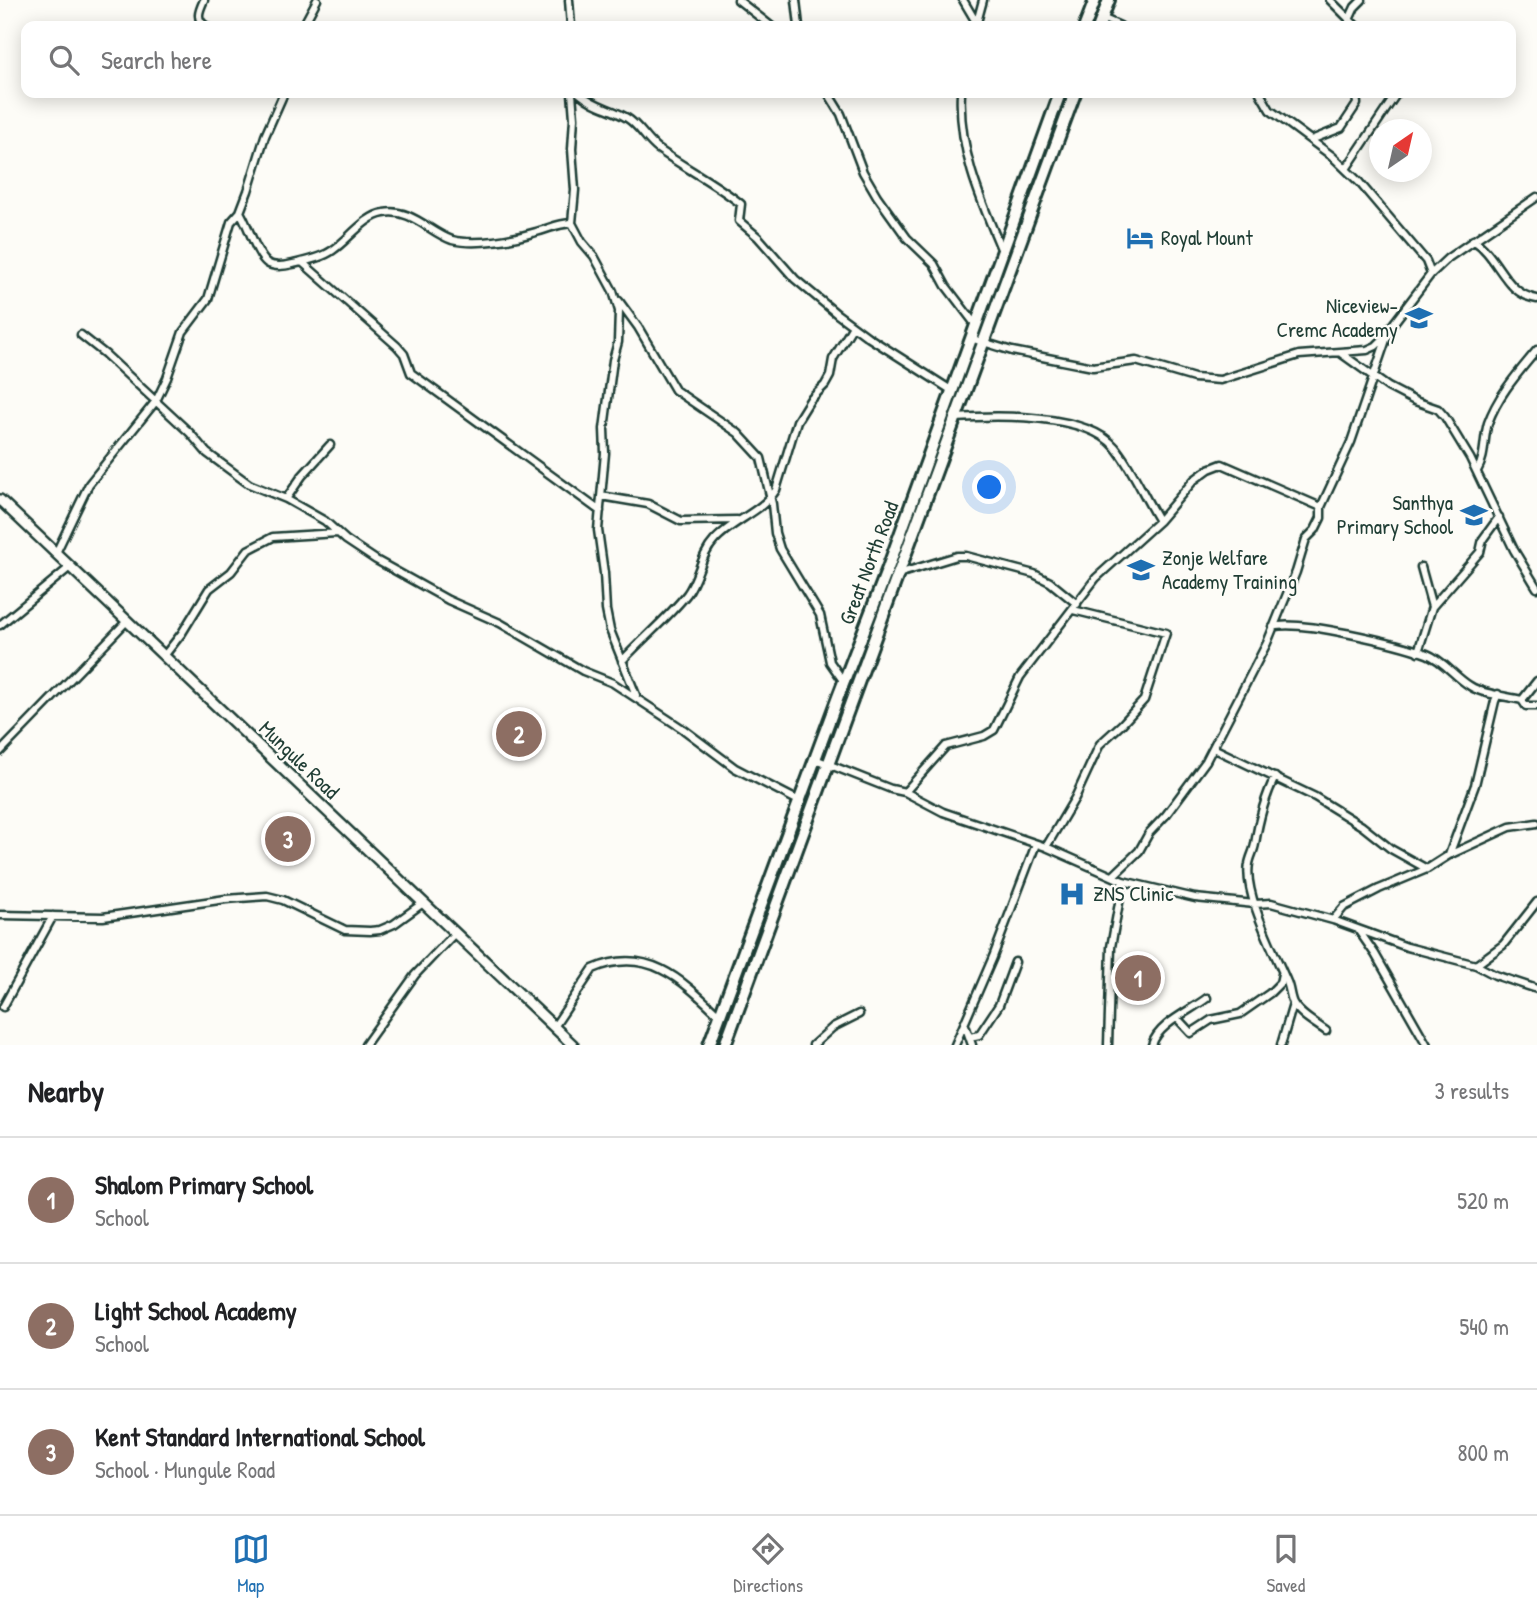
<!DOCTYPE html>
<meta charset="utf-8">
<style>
:root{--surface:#fff;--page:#f2f2f2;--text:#202124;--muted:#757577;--line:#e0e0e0;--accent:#1f6fb2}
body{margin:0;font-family:"Patrick Hand",sans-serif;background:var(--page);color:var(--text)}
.compass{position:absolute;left:1369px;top:119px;width:63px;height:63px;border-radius:50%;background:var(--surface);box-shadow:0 4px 18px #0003;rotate:34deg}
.you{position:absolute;left:990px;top:488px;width:24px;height:24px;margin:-18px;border:5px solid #fff;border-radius:50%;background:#1a73e8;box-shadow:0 0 0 10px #1a73e833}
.badge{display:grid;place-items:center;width:46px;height:46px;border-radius:50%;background:var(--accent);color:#fff;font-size:23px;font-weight:700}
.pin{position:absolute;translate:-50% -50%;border:4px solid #fff;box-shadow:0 2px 7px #0006}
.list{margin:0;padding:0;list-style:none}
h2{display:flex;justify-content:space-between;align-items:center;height:91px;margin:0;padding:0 28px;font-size:30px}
h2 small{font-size:23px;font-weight:400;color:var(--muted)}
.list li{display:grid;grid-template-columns:46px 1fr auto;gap:21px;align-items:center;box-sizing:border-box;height:126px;padding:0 28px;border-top:2px solid var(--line)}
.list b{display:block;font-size:26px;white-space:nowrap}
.list p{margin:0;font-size:23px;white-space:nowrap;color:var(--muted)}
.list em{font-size:23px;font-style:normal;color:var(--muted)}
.icon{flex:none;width:38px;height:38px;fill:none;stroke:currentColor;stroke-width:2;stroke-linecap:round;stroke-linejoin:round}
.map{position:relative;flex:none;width:1537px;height:1045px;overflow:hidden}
.search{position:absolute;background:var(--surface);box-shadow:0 4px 18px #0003;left:21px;right:21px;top:21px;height:77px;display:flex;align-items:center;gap:18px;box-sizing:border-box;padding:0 24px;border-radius:14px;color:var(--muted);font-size:26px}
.sheet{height:469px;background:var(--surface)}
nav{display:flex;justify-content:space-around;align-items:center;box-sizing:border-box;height:98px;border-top:2px solid var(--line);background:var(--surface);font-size:19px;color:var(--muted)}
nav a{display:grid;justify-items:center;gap:4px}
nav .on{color:var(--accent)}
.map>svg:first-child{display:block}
</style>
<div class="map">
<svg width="1537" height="1045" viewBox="0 0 1537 1045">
<rect width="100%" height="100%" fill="#fdfcf7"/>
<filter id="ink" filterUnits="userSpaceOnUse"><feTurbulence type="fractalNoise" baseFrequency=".0143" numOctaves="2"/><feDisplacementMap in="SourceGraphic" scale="14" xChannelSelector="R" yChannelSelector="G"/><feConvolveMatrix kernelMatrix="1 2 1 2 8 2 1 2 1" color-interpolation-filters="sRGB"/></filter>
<g filter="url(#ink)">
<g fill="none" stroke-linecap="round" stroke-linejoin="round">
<defs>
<path id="street" d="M204,0C199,11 195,19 206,26
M569,0L571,26
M738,0L771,26
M796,0L799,26
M963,0L976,22
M1330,0L1356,26
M1102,18L1120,26
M1349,20L1355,7L1362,0
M303,26L317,0
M976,26L983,0
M572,93L574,118L572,149L575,190L572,223L582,242L594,256L613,291L619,311L618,342L613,360L604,429L605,453L598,530L604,573L606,610L610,630L636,695
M579,93C597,108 609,107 627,118C640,126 646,140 658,149C685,168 715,183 741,204L739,221L758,237L795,279L837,314L868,337L951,390
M828,93L841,114L863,172L877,196L907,238L934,264L946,286L975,324
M961,93C958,149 981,201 1002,251
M1260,93L1270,110L1332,156L1359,182L1426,261L1431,274
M1311,140L1341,128L1357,104L1356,93
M1346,169L1397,93
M240,212C248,224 256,255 267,263C275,268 285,266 293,264C306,261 322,258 333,250C349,239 365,216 384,213C411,208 429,232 452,240C475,246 514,239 536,232C552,228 555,224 572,223
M1473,240C1499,256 1504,294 1537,299
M302,262L397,346L404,354L411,373L600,511
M619,301L638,327L675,390L738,433L761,458L772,504L775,533L780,549L820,615L830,662L844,682
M81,335L105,354L190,433L207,453L249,484L286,499L325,521L346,540L376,560L448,600L500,623L583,671L613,683L683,729L735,768L799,801
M970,338L1012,351L1093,367L1136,361L1194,378L1220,380L1299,355L1367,350L1376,346L1386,336
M1342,354L1388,387L1415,401L1438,409L1445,417L1470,458L1514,550L1537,588
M955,418C997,415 1086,413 1115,447C1133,469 1144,497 1159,521
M1477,471C1486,456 1483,440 1488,423C1498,395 1518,373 1537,350
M601,496L648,504L681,521L737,520
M286,499L302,476L330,445
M56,553L89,484L156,401L167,378L183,332L208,299L231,222L240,212L248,191L265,136L284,93
M898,574L957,556H966L1034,574L1050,582L1077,604
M1432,607L1480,552L1483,539L1499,517
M0,625L70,567
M1273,627C1298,619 1400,644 1427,654C1443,660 1455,677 1470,686C1484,695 1506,696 1522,700L1526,706H1537
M1418,652L1432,607L1421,567
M164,656L182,633L209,589L231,572L248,550L273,537L337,533
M622,661C643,638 668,618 687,594C699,578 700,556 714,541C731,521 762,512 776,490L797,421L810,400L825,385L830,376L833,359L853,326
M1522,700L1537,681
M1213,748L1315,797L1362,826L1391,849L1427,869
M0,752L127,621
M815,759L891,789L905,792L943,812L1046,847L1123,881L1195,898L1255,904L1271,903L1333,920L1407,947L1476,965L1495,975L1537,989
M1275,777C1264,799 1259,819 1255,844C1254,851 1250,857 1249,864C1243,894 1276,955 1287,982C1290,989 1290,997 1293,1003C1300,1015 1315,1023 1326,1031
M905,792L946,746L984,736L994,730L1020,677L1096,578L1159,521L1194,480L1209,469L1222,464L1321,507
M1046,847L1075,798L1100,744L1122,724L1144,700L1166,633L1073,610
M1449,855L1475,785L1495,701L1498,694
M1113,876L1139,851L1149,833L1166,815L1206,761L1267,643L1296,572L1306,539L1315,530L1321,518V507L1351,442L1390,328L1431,274L1448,258L1537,197
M0,915L103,917L226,899L267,896L283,900L345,930L370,931L380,930L394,924L423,903
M1333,920L1344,907L1379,889L1427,869L1449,855L1510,827L1537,823
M1359,931L1375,954L1427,1045
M1476,965L1503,945L1537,902
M3,1007L53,916
M1177,1018L1191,1033L1211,1020L1240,1014L1270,993L1280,983L1282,974
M965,1025L972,1045
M554,1027L593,969C648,945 683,981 720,1016
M970,1037L979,1035L999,1005L1015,962
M365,1045L415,975L455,933
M813,1045L833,1027L859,1014
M955,1045L993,957L1036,844
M1108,1045L1111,947L1123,881
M1152,1045C1158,1024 1190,1011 1207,998
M1281,1045L1293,1004"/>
<path id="secondary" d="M0,500L573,1045"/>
<path id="highway" d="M1085,26L1095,0
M1099,26L1109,0
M709,1045L838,697L888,568L1060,93
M725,1045L1075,93"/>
</defs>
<use href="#street" stroke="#1f3d34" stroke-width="11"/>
<use href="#secondary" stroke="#1f3d34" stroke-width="14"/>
<use href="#highway" stroke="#1f3d34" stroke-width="16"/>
<use href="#street" stroke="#fdfcf7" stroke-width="6"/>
<use href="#secondary" stroke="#fdfcf7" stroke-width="9"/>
<use href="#highway" stroke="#fdfcf7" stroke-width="10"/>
</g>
</g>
<defs>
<symbol id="hotel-bare" viewBox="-9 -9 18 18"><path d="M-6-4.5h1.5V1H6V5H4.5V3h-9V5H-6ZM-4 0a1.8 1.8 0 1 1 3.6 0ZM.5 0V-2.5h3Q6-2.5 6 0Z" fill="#1f6fb2" stroke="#fdfcf7" stroke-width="2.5" paint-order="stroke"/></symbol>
<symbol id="school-bare" viewBox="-9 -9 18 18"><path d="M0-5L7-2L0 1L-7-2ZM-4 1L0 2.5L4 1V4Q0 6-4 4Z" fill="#1f6fb2" stroke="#fdfcf7" stroke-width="2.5" paint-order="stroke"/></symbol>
<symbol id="hospital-bare" viewBox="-9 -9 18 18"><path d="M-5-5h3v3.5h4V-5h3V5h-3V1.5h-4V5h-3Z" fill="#1f6fb2" stroke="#fdfcf7" stroke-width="2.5" paint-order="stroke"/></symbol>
</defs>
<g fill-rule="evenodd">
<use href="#hotel-bare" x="1121" y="219" width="38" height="38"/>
<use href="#school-bare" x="1400" y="299" width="38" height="38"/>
<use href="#school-bare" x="1455" y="496" width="38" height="38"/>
<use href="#school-bare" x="1122" y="551" width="38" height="38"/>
<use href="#hospital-bare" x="1053" y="875" width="38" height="38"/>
</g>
<g text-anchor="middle" stroke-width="5" stroke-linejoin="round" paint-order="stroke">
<g font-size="21" fill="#1f3d34" stroke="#fdfcf7" text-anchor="start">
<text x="1161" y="245">Royal Mount</text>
<text x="1398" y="313" text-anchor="end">Niceview-<tspan x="1398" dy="24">Cremc Academy</tspan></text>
<text x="1453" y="510" text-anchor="end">Santhya<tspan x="1453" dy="24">Primary School</tspan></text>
<text x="1162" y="565">Zonje Welfare<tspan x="1162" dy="24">Academy Training</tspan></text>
<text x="1093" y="901">ZNS Clinic</text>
</g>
<g font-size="21" fill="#1f3d34" stroke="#fdfcf7">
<text transform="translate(869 563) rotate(-69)" y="7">Great North Road</text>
<text transform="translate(299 760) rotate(44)" y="7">Mungule Road</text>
</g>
</g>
</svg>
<svg class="compass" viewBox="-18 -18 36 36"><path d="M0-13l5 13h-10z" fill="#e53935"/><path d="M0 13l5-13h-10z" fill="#757577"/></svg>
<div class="you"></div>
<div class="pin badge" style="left:1138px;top:978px;background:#8d6e63">1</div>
<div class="pin badge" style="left:519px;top:734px;background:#8d6e63">2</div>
<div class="pin badge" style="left:288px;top:839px;background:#8d6e63">3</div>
<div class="search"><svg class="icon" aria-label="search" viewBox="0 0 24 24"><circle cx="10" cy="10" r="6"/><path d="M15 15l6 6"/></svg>Search here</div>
</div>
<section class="sheet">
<h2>Nearby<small>3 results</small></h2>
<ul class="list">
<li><span class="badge" style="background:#8d6e63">1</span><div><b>Shalom Primary School</b><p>School</p></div><em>520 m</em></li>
<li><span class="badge" style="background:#8d6e63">2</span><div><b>Light School Academy</b><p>School</p></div><em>540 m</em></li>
<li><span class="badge" style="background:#8d6e63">3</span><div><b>Kent Standard International School</b><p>School · Mungule Road</p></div><em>800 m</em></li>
</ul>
</section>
<nav>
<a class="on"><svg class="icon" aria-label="map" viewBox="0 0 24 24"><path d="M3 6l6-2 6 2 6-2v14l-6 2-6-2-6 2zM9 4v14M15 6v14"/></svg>Map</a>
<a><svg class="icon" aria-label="directions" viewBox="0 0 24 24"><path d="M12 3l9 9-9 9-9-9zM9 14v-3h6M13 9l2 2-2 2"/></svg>Directions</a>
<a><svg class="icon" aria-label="saved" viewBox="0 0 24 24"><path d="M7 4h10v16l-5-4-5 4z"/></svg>Saved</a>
</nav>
